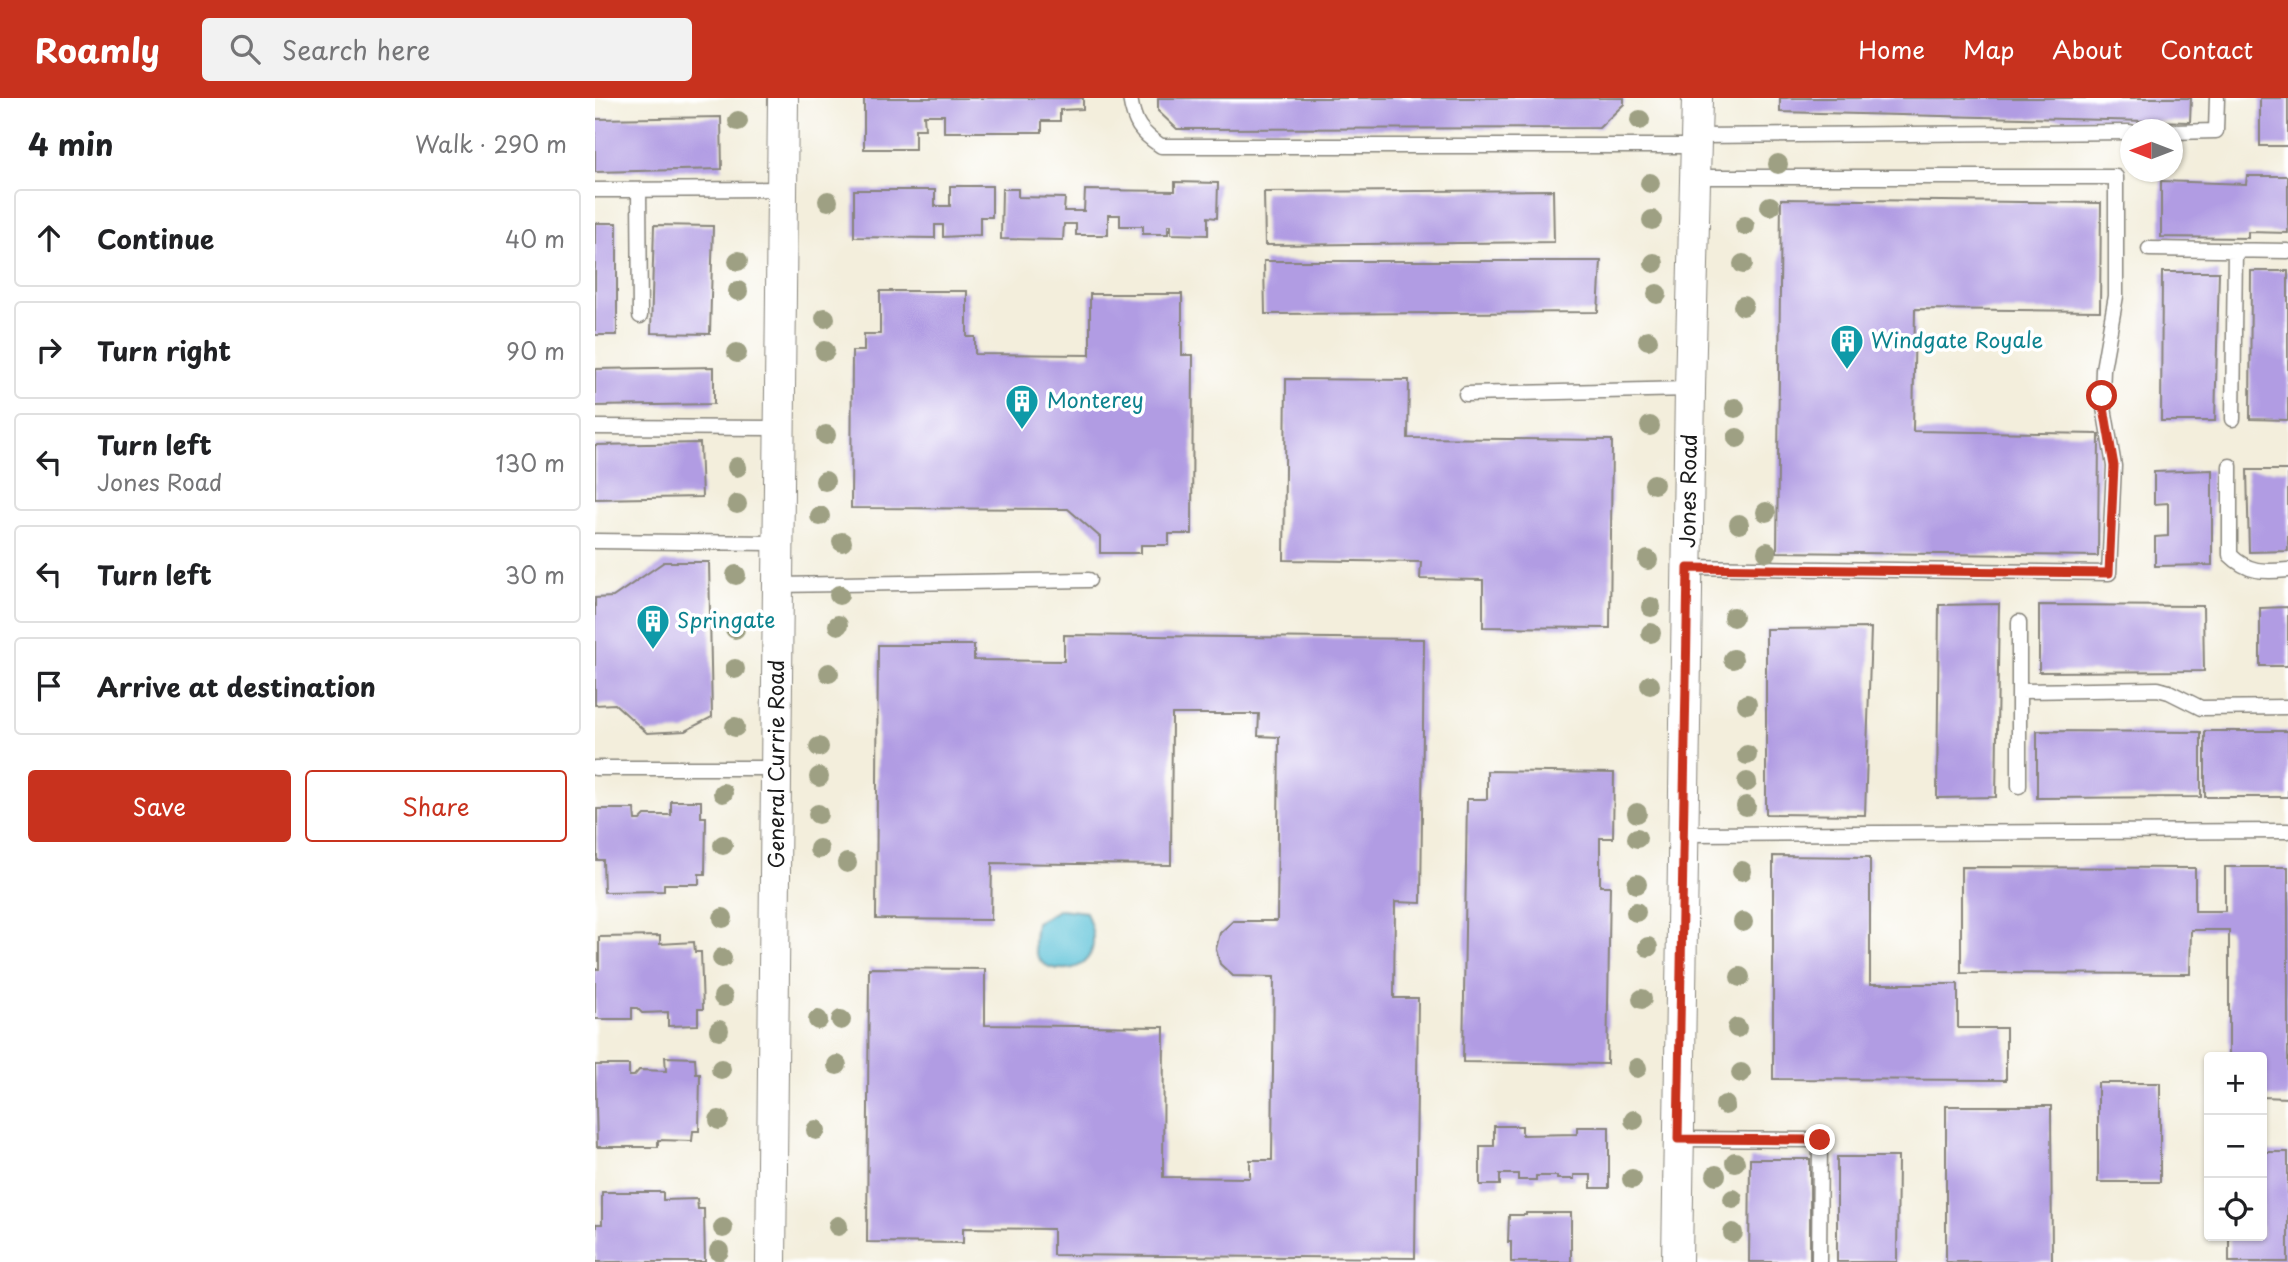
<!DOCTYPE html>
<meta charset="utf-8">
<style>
:root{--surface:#fff;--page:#f2f2f2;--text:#202124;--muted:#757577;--line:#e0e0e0;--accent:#c8321e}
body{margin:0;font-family:"Playpen Sans",sans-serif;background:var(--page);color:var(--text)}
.controls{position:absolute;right:21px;bottom:21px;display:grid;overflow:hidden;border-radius:7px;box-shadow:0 2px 5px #0004}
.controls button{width:63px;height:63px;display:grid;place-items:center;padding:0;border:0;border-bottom:2px solid var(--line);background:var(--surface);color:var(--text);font:35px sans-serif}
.compass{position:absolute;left:1525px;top:21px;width:63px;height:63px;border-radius:50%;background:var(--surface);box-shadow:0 2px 5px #0004;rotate:270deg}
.stop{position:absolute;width:21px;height:21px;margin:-16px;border:5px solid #c8321e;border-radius:50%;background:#fff}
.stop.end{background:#c8321e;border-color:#fff;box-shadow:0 2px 7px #0008}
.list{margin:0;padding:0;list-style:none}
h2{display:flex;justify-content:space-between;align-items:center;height:91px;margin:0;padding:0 28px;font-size:30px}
h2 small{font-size:23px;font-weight:400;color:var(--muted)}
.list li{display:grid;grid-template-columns:46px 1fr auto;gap:21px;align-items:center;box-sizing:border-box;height:98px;margin:0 14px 14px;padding:0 14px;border:2px solid var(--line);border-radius:7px}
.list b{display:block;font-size:26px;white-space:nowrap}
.list p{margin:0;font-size:23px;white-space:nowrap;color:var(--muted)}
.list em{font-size:23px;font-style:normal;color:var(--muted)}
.actions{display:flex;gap:14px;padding:21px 28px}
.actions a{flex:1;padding:16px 0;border:2px solid var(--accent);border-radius:7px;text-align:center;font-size:24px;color:var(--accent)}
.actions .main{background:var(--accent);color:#fff}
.icon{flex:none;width:38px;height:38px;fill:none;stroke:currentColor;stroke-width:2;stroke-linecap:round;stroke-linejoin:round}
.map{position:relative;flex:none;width:1693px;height:1164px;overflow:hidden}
header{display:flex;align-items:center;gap:42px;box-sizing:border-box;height:98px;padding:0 35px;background:var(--accent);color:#fff}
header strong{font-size:33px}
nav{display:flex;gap:38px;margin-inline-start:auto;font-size:24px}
.search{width:490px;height:63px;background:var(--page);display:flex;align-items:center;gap:18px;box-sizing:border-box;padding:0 24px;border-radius:7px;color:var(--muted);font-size:26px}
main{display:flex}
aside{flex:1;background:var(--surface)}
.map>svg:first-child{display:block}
</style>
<header>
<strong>Roamly</strong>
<div class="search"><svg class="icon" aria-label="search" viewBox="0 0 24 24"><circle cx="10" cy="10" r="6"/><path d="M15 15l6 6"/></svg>Search here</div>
<nav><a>Home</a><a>Map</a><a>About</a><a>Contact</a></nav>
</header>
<main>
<aside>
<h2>4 min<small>Walk · 290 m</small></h2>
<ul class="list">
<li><svg class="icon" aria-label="ahead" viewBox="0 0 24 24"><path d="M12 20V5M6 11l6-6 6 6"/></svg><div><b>Continue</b></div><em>40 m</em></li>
<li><svg class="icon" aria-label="right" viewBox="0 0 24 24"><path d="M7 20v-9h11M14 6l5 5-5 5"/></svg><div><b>Turn right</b></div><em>90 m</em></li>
<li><svg class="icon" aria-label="left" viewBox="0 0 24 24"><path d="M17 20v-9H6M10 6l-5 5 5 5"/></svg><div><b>Turn left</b><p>Jones Road</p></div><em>130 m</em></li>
<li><svg class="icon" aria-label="left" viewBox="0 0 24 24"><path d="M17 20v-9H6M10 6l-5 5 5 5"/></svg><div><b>Turn left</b></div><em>30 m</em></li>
<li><svg class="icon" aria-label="arrive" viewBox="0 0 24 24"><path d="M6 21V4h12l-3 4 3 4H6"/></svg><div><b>Arrive at destination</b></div></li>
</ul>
<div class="actions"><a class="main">Save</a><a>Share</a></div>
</aside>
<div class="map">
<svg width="1693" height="1164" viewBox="0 0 1693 1164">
<rect width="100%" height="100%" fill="#fff"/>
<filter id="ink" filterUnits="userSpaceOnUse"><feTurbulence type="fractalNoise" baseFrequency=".0143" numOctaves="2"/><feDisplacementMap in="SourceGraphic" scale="14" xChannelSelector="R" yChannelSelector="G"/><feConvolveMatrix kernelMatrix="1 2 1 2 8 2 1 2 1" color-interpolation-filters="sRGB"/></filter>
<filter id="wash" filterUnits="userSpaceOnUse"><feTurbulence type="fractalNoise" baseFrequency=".00686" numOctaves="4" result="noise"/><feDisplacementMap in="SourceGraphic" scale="28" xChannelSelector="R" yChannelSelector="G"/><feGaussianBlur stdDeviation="1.57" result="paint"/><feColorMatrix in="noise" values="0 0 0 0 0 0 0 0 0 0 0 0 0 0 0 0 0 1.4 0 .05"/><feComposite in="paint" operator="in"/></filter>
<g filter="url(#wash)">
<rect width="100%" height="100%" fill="#f3eedc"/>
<path fill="#5ac1d7" stroke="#3b6e7a" stroke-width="2" d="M465,811L491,814C497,829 503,848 492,861C482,875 453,874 444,861C436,851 440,835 441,824Z"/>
<g id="blocks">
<path fill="#b19ce3" d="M269,0H488V11L465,12V23H447V34H349V17H329L330,31H320V51H269Z
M563,0H1029V6L1004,30L582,31L563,13Z
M1185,0H1596L1595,24L1185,14Z
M1665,0H1693V48H1665Z
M126,19L127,71L0,74V21Z
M1652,78H1693V135L1653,134V140L1566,139V83L1651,86Z
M580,84L623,85L622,120L613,119V137L576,136V127H573V136H548V128H525V117H513V137H481V126H469L468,142L406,141L407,91H423V99L470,100L469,113H489L490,92L580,93Z
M355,88H397V119H385V137L348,139V127H340V140L259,139V92H340V108H355Z
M958,92L959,144L670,147L669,94Z
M1186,101L1506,105L1505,213L1320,211L1318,333L1504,336L1503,458L1182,454Z
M0,125H22V237H0Z
M59,127L118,128L115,236L56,235Z
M669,163H1006L1003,214L670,216Z
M1656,173H1693V322L1655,321Z
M1567,174H1624L1620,323H1566Z
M285,193H372V239H380V256L495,257V196H587V257H598L597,436H574V447H546V455H505V439L473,411L256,410L257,253H269V236H285Z
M119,269V306L0,308V271Z
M691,281L814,282L813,340L1017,342L1015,530L888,529V482L825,481L826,464L689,462Z
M105,345L107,399L0,401V347Z
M1617,372V467L1560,468V439L1573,438V405L1559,406V374Z
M1652,372H1693V453L1654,454Z
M69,464H114L117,619L90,633L52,635L20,606L0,607V500L18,499Z
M1404,506L1401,699L1342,700L1344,507Z
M1444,507L1608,508L1609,573L1444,574Z
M1693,509V568H1665V510Z
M1276,530L1270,717L1171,716V531Z
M469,537L829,541L826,805L800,804L799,900H823L820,1160L458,1157V1131L368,1130V1145L272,1144L274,870L390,871V927L569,929L568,1079L655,1080V1062H677L679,879L638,878L625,866L621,851L625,835L638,823H682L684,639L663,638L664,616H577L576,767L397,765L396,822L281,821L283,547H379V562L469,563Z
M1442,633L1606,634V699L1442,700Z
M1610,633H1693V699H1610Z
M892,673L1019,675L1018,740H1005V788H1015L1012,966L868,964L872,701H892Z
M76,703H106V719H111L110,776H104V786H69V793L9,794L8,762H2V711H39L40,722H45L50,717H76Z
M1178,758L1275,759V886H1363V930H1411V982L1178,981Z
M1366,769L1600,770V813H1630V769H1693V1000L1667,999V959H1634V832H1596L1595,876L1366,875Z
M65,838V846L99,844L100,854H106L108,911H103V927L73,928V914L47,915L42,910H37V921H0V871H4V839Z
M70,959L100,960L101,976H105L104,1033H98L97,1043L63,1042V1049H2L0,967H34V978H39L44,972L71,973Z
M1503,985H1565V1084H1503Z
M1351,1008H1456L1457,1164H1351Z
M899,1028H927V1037L982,1036V1029H1014V1090H996V1077H979V1081H962V1078H941V1082H923V1076H905V1087H885V1048H899Z
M1667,1054H1693V1164H1634V1138H1667Z
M1242,1059H1303L1302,1164H1242Z
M1155,1061H1215V1164H1154Z
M7,1094H68V1102L102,1101L103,1111H109L110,1164H1V1126H7Z
M931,1115H976V1164H916V1144H913L914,1117H931Z"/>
</g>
</g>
<g filter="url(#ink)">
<use href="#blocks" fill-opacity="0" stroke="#88857c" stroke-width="2"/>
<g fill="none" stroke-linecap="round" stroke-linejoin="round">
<defs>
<path id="service" d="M535,0C539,25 545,34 566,48H1101
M1577,34L1621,33L1622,0
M1101,38L1535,34
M0,92L187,91
M44,92L45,218
M1554,151L1693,153
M871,296L1095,291
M1638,321L1640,152
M0,329L184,330
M1635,368V457C1653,475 1669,474 1693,472
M0,443L183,445
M1092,469L1514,475L1519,368L1507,298L1508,271L1521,198V79H1100
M183,487L494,482
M1424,593L1563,591L1574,594L1606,610L1693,609
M0,670H182
M1424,688V524
M1088,736L1693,733
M1083,1041L1225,1042L1224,1164"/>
<path id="minor" d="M176,1164L188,0
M1082,1164L1095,291L1102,0"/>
</defs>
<use href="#service" stroke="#88857c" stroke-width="17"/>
<use href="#minor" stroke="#88857c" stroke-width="32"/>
<use href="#service" stroke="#fff" stroke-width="14"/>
<use href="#minor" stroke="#fff" stroke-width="30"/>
</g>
<g fill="#9ea083">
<circle cx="1045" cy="22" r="10"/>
<circle cx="143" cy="23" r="10"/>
<circle cx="1183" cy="66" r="10"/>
<circle cx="1055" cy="85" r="10"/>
<circle cx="233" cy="103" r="10"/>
<circle cx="1175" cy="108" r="10"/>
<circle cx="1057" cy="122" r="10"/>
<circle cx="1150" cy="128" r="10"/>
<circle cx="143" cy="163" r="10"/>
<circle cx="1059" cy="165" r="10"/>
<circle cx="1148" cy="166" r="10"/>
<circle cx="143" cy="193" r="10"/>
<circle cx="1062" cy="196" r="10"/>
<circle cx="1148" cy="208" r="10"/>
<circle cx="230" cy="220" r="10"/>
<circle cx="1053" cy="242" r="10"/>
<circle cx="230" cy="253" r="10"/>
<circle cx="142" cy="255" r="10"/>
<circle cx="1140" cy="310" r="10"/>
<circle cx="1055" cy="328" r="10"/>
<circle cx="231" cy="337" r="10"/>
<circle cx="1142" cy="340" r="10"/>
<circle cx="142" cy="369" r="10"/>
<circle cx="230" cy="383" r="10"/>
<circle cx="1059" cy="386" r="10"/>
<circle cx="142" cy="406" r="10"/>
<circle cx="1171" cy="414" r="10"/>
<circle cx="225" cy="418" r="10"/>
<circle cx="1144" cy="426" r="10"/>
<circle cx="247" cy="444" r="10"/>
<circle cx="1172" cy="454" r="10"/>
<circle cx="1053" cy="462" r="10"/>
<circle cx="141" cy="477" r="10"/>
<circle cx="244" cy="497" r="10"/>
<circle cx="1056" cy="509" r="10"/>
<circle cx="1138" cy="519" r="10"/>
<circle cx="243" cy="527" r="10"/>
<circle cx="140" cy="531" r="10"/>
<circle cx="1056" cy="535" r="10"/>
<circle cx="1138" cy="561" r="10"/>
<circle cx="140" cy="571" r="10"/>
<circle cx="234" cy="575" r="10"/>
<circle cx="1055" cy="587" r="10"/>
<circle cx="1152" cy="606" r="10"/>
<circle cx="140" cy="629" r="10"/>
<circle cx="224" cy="649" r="10"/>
<circle cx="1152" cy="657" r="10"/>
<circle cx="224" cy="679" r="10"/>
<circle cx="1152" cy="684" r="10"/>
<circle cx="128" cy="695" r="10"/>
<circle cx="1151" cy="708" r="10"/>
<circle cx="1042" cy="715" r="10"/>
<circle cx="223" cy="716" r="10"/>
<circle cx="1042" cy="740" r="10"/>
<circle cx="128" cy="747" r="10"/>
<circle cx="224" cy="751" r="10"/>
<circle cx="252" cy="765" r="10"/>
<circle cx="1147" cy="773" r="10"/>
<circle cx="1042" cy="786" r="10"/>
<circle cx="1041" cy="814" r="10"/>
<circle cx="128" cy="820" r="10"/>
<circle cx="1148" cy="824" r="10"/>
<circle cx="1053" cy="849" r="10"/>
<circle cx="127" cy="860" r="10"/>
<circle cx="1145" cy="879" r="10"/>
<circle cx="128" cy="899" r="10"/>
<circle cx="1047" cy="901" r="10"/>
<circle cx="223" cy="922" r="10"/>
<circle cx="246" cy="922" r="10"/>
<circle cx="1142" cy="930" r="10"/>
<circle cx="124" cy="932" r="10"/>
<circle cx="242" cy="967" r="10"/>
<circle cx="1042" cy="970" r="10"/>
<circle cx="126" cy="971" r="10"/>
<circle cx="1146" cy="975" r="10"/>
<circle cx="1130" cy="1007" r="10"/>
<circle cx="124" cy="1022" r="10"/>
<circle cx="1039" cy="1022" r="10"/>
<circle cx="221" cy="1032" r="10"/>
<circle cx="1140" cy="1064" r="10"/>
<circle cx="1121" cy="1077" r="10"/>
<circle cx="1037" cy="1081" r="10"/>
<circle cx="1138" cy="1101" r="10"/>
<circle cx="243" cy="1128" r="10"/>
<circle cx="128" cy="1130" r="10"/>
<circle cx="1138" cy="1135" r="10"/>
<circle cx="124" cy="1153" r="10"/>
</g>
</g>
<g fill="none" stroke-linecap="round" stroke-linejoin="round" filter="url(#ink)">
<path stroke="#c8321e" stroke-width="9" d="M1225,1042L1083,1041L1093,470L1514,475L1519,368L1507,298"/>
</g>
<defs>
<symbol id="building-pin" viewBox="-11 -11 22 30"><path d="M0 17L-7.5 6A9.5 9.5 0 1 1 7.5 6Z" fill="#0f9aa8" stroke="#fff"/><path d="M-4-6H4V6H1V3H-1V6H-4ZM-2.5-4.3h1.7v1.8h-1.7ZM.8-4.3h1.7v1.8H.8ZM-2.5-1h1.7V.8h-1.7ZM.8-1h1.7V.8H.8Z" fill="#fff"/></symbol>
</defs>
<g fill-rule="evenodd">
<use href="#building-pin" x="1233" y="224" width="38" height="52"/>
<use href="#building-pin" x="408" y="284" width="38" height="52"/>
<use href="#building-pin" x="39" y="504" width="38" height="52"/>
</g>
<g text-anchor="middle" stroke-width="7" stroke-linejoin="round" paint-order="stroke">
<g font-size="21" fill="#0d838f" stroke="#fff" text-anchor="start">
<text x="1276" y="250">Windgate Royale</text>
<text x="452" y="310">Monterey</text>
<text x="82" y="530">Springate</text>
</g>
<g font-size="21" fill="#1c1c1c" stroke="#fff">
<text transform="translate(1094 393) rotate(-89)" y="7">Jones Road</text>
<text transform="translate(182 666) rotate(-90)" y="7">General Currie Road</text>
</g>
</g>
</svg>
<div class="controls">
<button>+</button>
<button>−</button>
<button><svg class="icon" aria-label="locate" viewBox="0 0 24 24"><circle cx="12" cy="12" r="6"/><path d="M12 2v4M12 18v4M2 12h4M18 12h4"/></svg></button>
</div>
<svg class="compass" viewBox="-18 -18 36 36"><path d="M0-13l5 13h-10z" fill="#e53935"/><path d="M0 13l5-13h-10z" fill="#757577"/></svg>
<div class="stop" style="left:1507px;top:298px"></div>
<div class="stop end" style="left:1225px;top:1042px"></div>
</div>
</main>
